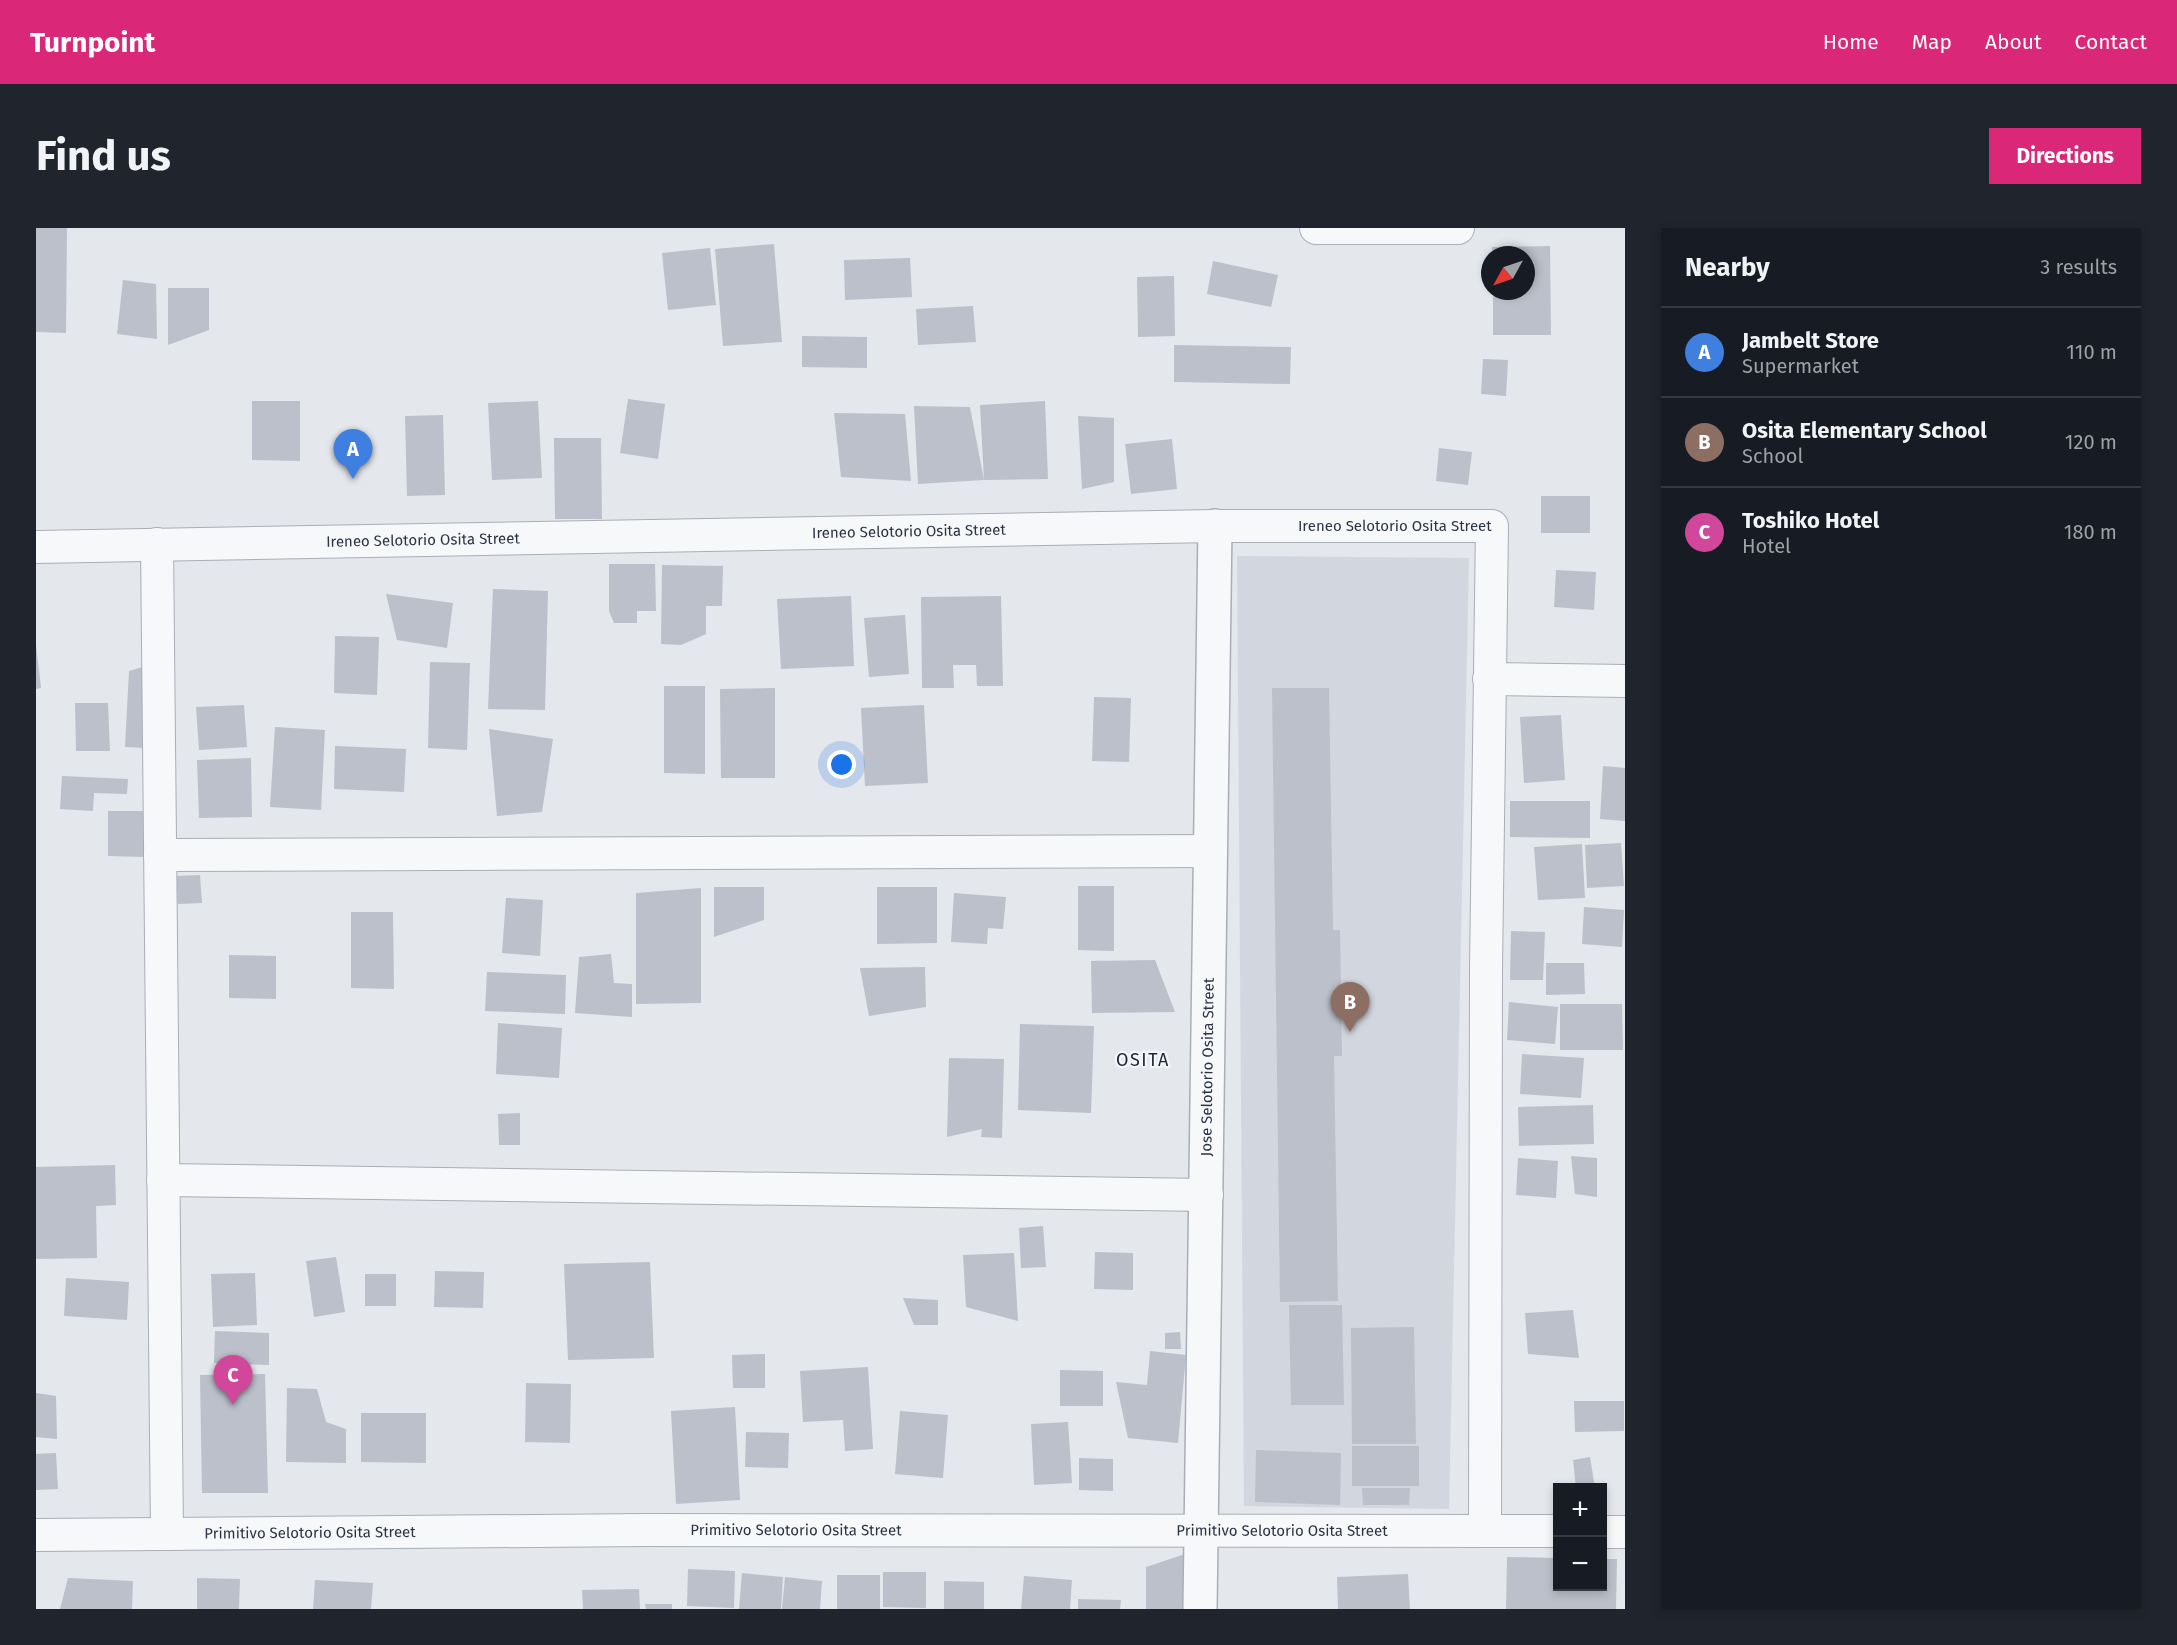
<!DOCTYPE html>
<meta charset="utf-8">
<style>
:root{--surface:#171b24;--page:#20242c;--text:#f1f3f6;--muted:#9ea1a6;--line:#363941;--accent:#db2777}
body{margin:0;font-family:"Fira Sans",sans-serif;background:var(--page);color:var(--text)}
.controls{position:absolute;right:18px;bottom:18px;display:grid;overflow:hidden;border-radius:0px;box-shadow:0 3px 9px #0003}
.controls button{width:54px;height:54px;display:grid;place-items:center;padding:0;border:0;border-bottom:2px solid var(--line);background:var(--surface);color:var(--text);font:30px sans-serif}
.compass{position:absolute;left:1445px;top:18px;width:54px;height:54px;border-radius:50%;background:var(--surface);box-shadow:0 3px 9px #0003;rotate:230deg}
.you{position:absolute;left:806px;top:537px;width:21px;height:21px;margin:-15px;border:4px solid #fff;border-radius:50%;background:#1a73e8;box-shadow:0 0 0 9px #1a73e833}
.badge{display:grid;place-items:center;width:39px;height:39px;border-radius:50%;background:var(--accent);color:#fff;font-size:20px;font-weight:700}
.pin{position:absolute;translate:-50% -50px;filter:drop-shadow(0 2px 3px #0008)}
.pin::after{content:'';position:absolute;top:32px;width:21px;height:18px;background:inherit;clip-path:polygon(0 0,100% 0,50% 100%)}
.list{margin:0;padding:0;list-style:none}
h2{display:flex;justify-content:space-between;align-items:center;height:78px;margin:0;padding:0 24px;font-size:26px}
h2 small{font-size:20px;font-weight:400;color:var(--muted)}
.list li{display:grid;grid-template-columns:39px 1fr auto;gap:18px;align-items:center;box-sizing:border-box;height:90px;padding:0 24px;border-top:2px solid var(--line)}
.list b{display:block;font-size:22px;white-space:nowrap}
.list p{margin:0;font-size:20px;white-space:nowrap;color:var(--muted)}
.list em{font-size:20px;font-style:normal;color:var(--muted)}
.map{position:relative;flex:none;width:1589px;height:1381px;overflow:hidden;border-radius:0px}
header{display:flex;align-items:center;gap:36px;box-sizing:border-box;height:84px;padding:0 30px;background:var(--accent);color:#fff}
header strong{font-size:28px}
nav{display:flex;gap:33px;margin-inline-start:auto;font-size:21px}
.intro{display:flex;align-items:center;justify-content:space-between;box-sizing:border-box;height:144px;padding:0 36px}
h1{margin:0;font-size:42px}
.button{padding:15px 27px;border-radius:0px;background:var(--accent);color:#fff;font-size:21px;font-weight:700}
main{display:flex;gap:36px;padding:0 36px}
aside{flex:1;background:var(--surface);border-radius:0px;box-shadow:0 3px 9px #0003}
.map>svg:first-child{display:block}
</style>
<header>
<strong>Turnpoint</strong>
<nav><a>Home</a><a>Map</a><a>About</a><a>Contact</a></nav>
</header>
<div class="intro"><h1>Find us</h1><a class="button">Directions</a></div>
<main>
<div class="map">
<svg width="1589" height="1381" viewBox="0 0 1589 1381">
<rect width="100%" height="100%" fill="#e4e7ec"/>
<path fill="#d2d6de" d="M1201,328L1433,330L1413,1281L1208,1278Z"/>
<path fill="#bbc0ca" d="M0,0H31L30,105L0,104Z
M738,16L746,114L687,118L679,21Z
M1514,18L1515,107H1457V63H1490V27H1456V19Z
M674,20L680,77L632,82L626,25Z
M874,30L876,69L809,72L808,32Z
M1177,33L1242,47L1235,79L1171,66Z
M1138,48L1139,108L1102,109L1101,49Z
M87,52L120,56L121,111L81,106Z
M132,60H173V102L132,117Z
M937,78L940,114L882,117L880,81Z
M766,108L831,109V140L766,139Z
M1138,117L1255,119L1254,156L1138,154Z
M1447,131L1472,132L1470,168L1445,166Z
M592,171L629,176L622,231L584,225Z
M216,173H264V233L216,232Z
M502,173L506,250L456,252L452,175Z
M1009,173L1012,251L948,252L944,177Z
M878,178L934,179L948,252L882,256Z
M798,185L869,186L875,253L805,249Z
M407,187L409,267L371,268L369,188Z
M1042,188L1078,190V254L1046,261Z
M518,210H565L566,291H519Z
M1136,211L1141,261L1095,266L1089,216Z
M1403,220L1436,224L1432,257L1400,253Z
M1505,268H1554V305H1505Z
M573,336H619L620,383H601V395H578L573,383Z
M626,337L687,338L686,378H670V406L645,417L625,416Z
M1520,342L1560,344L1558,382L1518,379Z
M457,361L512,363L509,482L452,481Z
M350,366L417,375L411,420L361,412Z
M815,368L818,438L745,441L741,371Z
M965,368L967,458H941L940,437H917L918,460H886L885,369Z
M869,387L873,446L833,449L828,390Z
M299,408L343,409L341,467L298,465Z
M0,417L5,460L0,461Z
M394,434L434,435L431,522L392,520Z
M113,437L110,520L89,519L93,443Z
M628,458H669V546L628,545Z
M739,460V550H685L684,461Z
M1236,460H1293L1297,702H1304L1306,828H1298L1302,1073L1244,1074Z
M1058,469L1095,470L1093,534L1056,533Z
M39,475H72L74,523H40Z
M208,477L211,519L163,522L160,479Z
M888,477L892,555L829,558L825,480Z
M1525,487L1529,552L1488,555L1484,489Z
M239,499L289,502L285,582L234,579Z
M453,501L517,511L506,584L461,588Z
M299,518L370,521L368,564L298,561Z
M215,530L216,589L163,590L161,532Z
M1567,538L1589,540V593L1564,591Z
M26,548L92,551L91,566L58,565L57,583L24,581Z
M1474,573H1554V610L1474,609Z
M72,583H108V629L72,628Z
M1585,615L1588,658L1551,660L1549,617Z
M1546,616L1549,670L1502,672L1498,619Z
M164,647L166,675L142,676L140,648Z
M1042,658H1078V723L1042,722Z
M678,659H728V692L678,709Z
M841,659H901V715L841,716Z
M665,660V775L600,776V665Z
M918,665L970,669L967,701L952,700L951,716L915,714Z
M470,670L507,672L504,728L466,725Z
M1548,679L1588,682L1586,719L1546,716Z
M315,684H357L358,761L315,760Z
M1475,703L1509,704L1507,752H1474Z
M575,726L578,755L596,756V789L539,785L543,729Z
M193,727L240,728V771L193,770Z
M1119,732L1139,784L1056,785L1055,733Z
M1510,735H1548L1549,766L1510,767Z
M889,739L890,779L833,788L824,740Z
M451,744L530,747L529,786L449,783Z
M1473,774L1522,779L1519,816L1471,812Z
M1524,776H1586L1587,822H1524Z
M462,795L526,800L523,850L460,846Z
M984,796L1058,798L1055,885L982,882Z
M1486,826L1548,830L1545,870L1484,866Z
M913,830L968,831L966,910L945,909L946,901L911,909Z
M1557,877L1558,916L1483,918L1482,879Z
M484,885V917H463L462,886Z
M1535,928L1561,930V969L1539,966Z
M1482,930L1522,933L1520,970L1480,967Z
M79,937L80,977L60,978L61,1030L0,1031V939Z
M1007,998L1010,1039L985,1040L983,1000Z
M1059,1024L1097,1025V1062L1058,1061Z
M978,1025L982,1093L930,1079L927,1027Z
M300,1029L309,1084L278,1089L270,1033Z
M614,1034L618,1130L532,1132L528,1036Z
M399,1043L448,1044L447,1080L398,1079Z
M219,1045L221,1097L177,1099L175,1046Z
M329,1046H360V1078H329Z
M30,1050L93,1054L91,1092L28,1088Z
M867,1070L902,1072V1097H878Z
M1253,1077H1306L1308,1177H1255Z
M1537,1082L1543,1130L1492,1126L1489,1085Z
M1378,1099L1380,1216H1316L1315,1100Z
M179,1103L233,1105V1137L178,1135Z
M1144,1104L1145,1121H1129V1105Z
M1114,1123L1150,1127L1142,1215L1092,1210L1080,1154L1111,1157Z
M729,1126V1160H697L696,1127Z
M832,1139L837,1221L809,1223L807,1192L767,1194L764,1143Z
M1024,1142L1067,1143V1178H1024Z
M229,1146L232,1265H166L164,1147Z
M490,1155L535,1156L534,1215L489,1214Z
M251,1160L281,1161L290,1194L310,1201V1235L250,1234Z
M0,1165L20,1168L21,1211L0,1209Z
M1538,1173H1588V1203L1539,1204Z
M699,1179L704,1272L640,1276L635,1183Z
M864,1183L912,1187L907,1250L859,1246Z
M325,1185H390V1235L325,1234Z
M1032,1194L1036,1255L998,1257L995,1196Z
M710,1204L753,1205L752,1240L709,1239Z
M1316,1218H1383V1258H1316Z
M1220,1222L1305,1225L1304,1277L1219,1274Z
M20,1225L22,1261L0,1262V1226Z
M1554,1229L1559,1260H1540L1537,1232Z
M1043,1230L1077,1231V1263L1043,1262Z
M1326,1260H1374L1373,1277H1327Z
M1149,1326L1148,1381H1110V1339Z
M1471,1329L1522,1330V1358H1566V1331H1581L1580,1381H1470Z
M652,1341L699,1343L698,1380L651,1378Z
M847,1344H890V1380L847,1379Z
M706,1345L747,1349L745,1381H703Z
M1372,1346L1374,1381H1302L1301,1349Z
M801,1347H844V1381H801Z
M988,1348L1036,1352L1034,1381H985Z
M749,1349L786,1353L784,1381H746Z
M32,1350L97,1353L96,1381H24Z
M161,1350L204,1351L203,1381H161Z
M279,1352L337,1355L335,1381H277Z
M908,1353L948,1354V1381H908Z
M603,1361L604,1381H547L546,1362Z
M1042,1371L1085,1372L1084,1381H1042Z
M609,1376H636V1381H610Z"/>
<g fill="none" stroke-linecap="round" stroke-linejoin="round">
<defs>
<g id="minor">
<path d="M1280,0H1422"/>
<path d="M121,316L131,1306"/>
<path id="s1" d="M0,319L1179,298H1456L1450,741L1449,1303"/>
<path d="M1453,451L1589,453"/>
<path d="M124,627L1175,623"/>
<path d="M127,952L1171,967"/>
<path d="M1566,1304H1589"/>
<path id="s2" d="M0,1307L610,1302L1522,1303"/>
</g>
<g id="tertiary">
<path id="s3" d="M1164,1381L1179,298"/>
</g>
</defs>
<use href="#minor" stroke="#a9aeb7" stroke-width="34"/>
<use href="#tertiary" stroke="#a9aeb7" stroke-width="36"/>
<use href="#minor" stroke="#f7f8fa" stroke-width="32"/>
<use href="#tertiary" stroke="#f7f8fa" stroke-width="33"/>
</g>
<g text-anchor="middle" stroke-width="4.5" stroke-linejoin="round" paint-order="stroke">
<g font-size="15" fill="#2b3445" stroke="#f4f6f9">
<text dy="5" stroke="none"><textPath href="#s1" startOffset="1359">Ireneo Selotorio Osita Street</textPath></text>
<text dy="5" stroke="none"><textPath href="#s1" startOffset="873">Ireneo Selotorio Osita Street</textPath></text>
<text dy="5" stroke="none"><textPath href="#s1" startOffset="387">Ireneo Selotorio Osita Street</textPath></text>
<text dy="5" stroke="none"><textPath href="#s3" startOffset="542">Jose Selotorio Osita Street</textPath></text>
<text dy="5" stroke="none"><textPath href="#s2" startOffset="760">Primitivo Selotorio Osita Street</textPath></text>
<text dy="5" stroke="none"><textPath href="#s2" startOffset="1246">Primitivo Selotorio Osita Street</textPath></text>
<text dy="5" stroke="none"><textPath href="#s2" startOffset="274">Primitivo Selotorio Osita Street</textPath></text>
</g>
<g font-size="18" letter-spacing="1.5" fill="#1d2536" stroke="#f4f6f9">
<text x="1107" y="838">OSITA</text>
</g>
</g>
</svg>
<div class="controls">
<button>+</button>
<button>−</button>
</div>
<svg class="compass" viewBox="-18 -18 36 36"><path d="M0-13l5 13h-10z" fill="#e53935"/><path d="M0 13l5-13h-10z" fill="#9ea1a6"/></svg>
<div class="you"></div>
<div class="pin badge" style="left:317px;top:251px;background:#3f7fe0">A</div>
<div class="pin badge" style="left:1314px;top:804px;background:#8d6e63">B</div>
<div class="pin badge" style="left:197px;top:1177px;background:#d1479c">C</div>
</div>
<aside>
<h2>Nearby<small>3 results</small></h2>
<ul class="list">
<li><span class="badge" style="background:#3f7fe0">A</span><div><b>Jambelt Store</b><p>Supermarket</p></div><em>110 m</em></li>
<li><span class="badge" style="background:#8d6e63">B</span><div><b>Osita Elementary School</b><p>School</p></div><em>120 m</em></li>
<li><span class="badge" style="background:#d1479c">C</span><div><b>Toshiko Hotel</b><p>Hotel</p></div><em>180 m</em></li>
</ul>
</aside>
</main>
